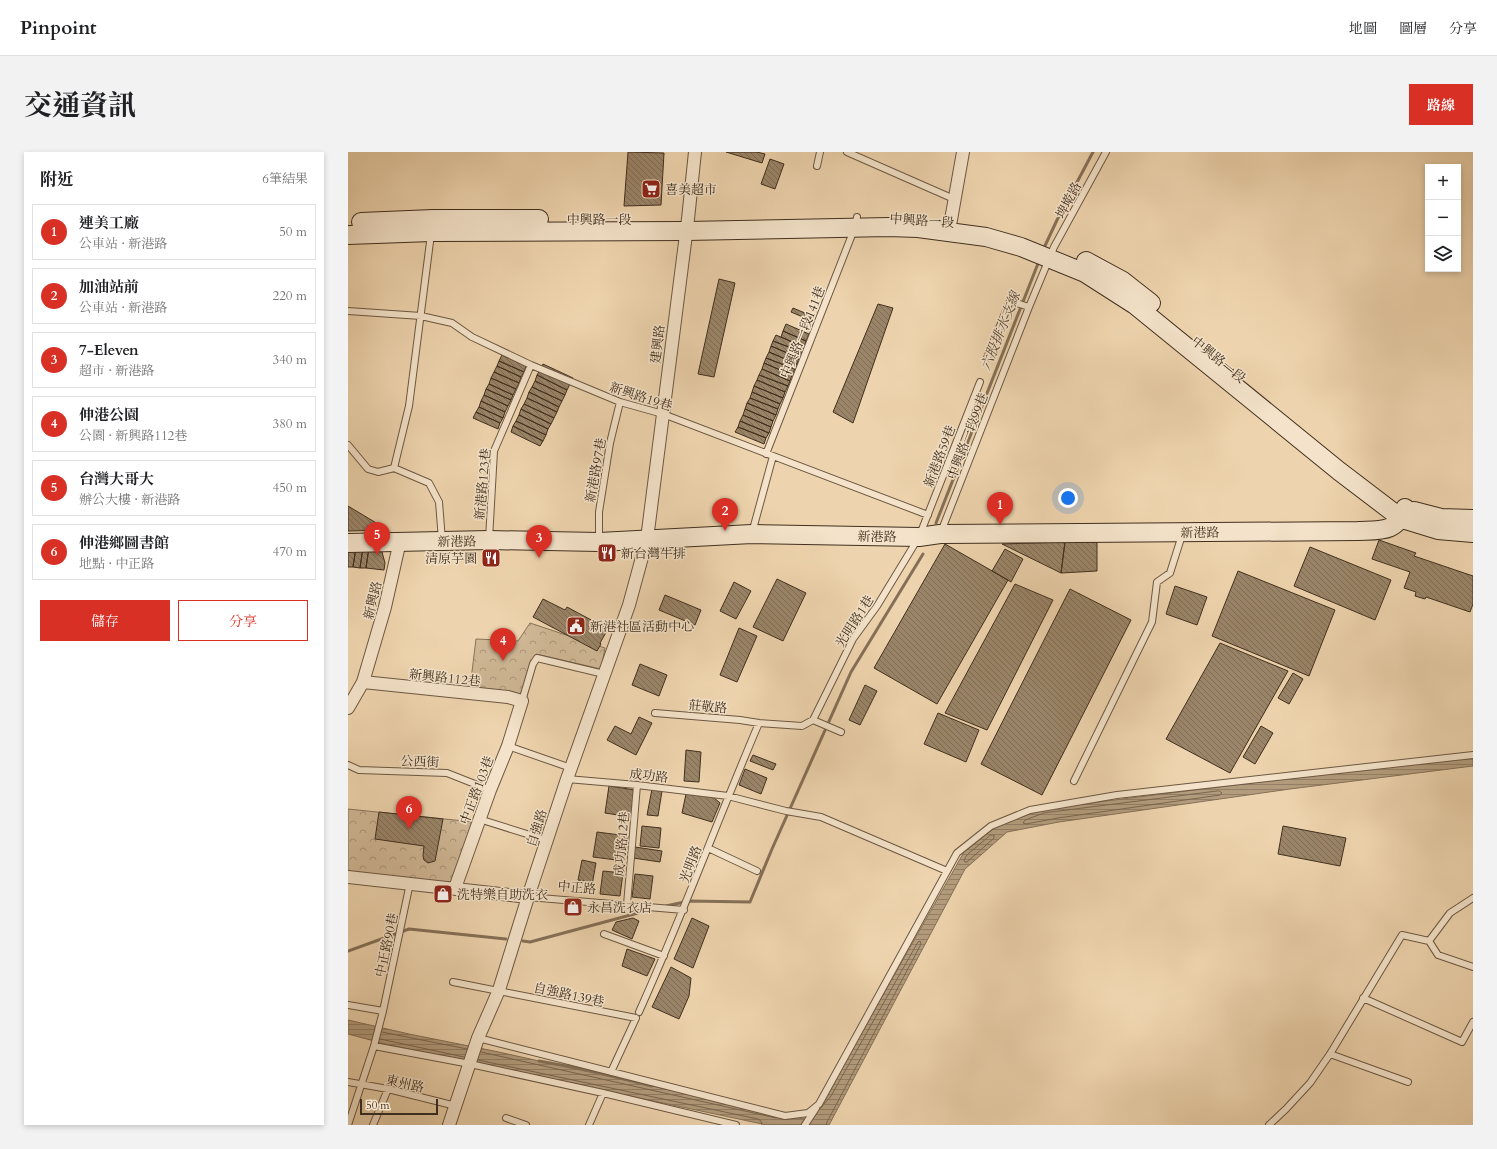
<!DOCTYPE html>
<html lang="zh-TW">
<meta charset="utf-8">
<style>
:root{--surface:#fff;--page:#f2f2f2;--text:#202124;--muted:#757577;--line:#e0e0e0;--accent:#d93025}
body{margin:0;font-family:Cardo,"Noto Serif TC",serif;background:var(--page);color:var(--text)}
.controls{position:absolute;right:12px;top:12px;display:grid;overflow:hidden;border-radius:0px;box-shadow:0 2px 6px #0003}
.controls button{width:36px;height:36px;display:grid;place-items:center;padding:0;border:0;border-bottom:1px solid var(--line);background:var(--surface);color:var(--text);font:20px sans-serif}
.scale{position:absolute;left:12px;bottom:10px;width:78px;box-sizing:border-box;padding-left:4px;border:2px solid #402f1e;border-top:0;font-size:11px;line-height:14px;white-space:nowrap;color:#402f1e;-webkit-text-stroke:3px #f4e3ca;paint-order:stroke}
.you{position:absolute;left:720px;top:346px;width:14px;height:14px;margin:-10px;border:3px solid #fff;border-radius:50%;background:#1a73e8;box-shadow:0 0 0 6px #1a73e833}
.badge{display:grid;place-items:center;width:26px;height:26px;border-radius:50%;background:var(--accent);color:#fff;font-size:13px;font-weight:700}
.pin{position:absolute;translate:-50% -33px;filter:drop-shadow(0 1px 2px #0008)}
.pin::after{content:'';position:absolute;top:21px;width:14px;height:12px;background:inherit;clip-path:polygon(0 0,100% 0,50% 100%)}
.list{margin:0;padding:0;list-style:none}
h2{display:flex;justify-content:space-between;align-items:center;height:52px;margin:0;padding:0 16px;font-size:17px}
h2 small{font-size:13px;font-weight:400;color:var(--muted)}
.list li{display:grid;grid-template-columns:26px 1fr auto;gap:12px;align-items:center;box-sizing:border-box;height:56px;margin:0 8px 8px;padding:0 8px;border:1px solid var(--line);border-radius:0px}
.list b{display:block;font-size:15px;white-space:nowrap}
.list p{margin:0;font-size:13px;white-space:nowrap;color:var(--muted)}
.list em{font-size:13px;font-style:normal;color:var(--muted)}
.actions{display:flex;gap:8px;padding:12px 16px}
.actions a{flex:1;padding:9px 0;border:1px solid var(--accent);border-radius:0px;text-align:center;font-size:14px;color:var(--accent)}
.actions .main{background:var(--accent);color:#fff}
.icon{flex:none;width:22px;height:22px;fill:none;stroke:currentColor;stroke-width:2;stroke-linecap:round;stroke-linejoin:round}
.map{position:relative;flex:none;width:1125px;height:973px;overflow:hidden;border-radius:0px}
header{display:flex;align-items:center;gap:24px;box-sizing:border-box;height:56px;padding:0 20px;background:var(--surface);border-bottom:1px solid var(--line)}
header strong{font-size:19px}
nav{display:flex;gap:22px;margin-inline-start:auto;font-size:14px}
.intro{display:flex;align-items:center;justify-content:space-between;box-sizing:border-box;height:96px;padding:0 24px}
h1{margin:0;font-size:28px}
.button{padding:10px 18px;border-radius:0px;background:var(--accent);color:#fff;font-size:14px;font-weight:700}
main{display:flex;gap:24px;padding:0 24px}
aside{flex:1;background:var(--surface);border-radius:0px;box-shadow:0 2px 6px #0003}
.map>svg:first-child{display:block}
</style>
<header>
<strong>Pinpoint</strong>
<nav><a>地圖</a><a>圖層</a><a>分享</a></nav>
</header>
<div class="intro"><h1>交通資訊</h1><a class="button">路線</a></div>
<main>
<aside>
<h2>附近<small>6筆結果</small></h2>
<ul class="list">
<li><span class="badge">1</span><div><b>連美工廠</b><p>公車站 · 新港路</p></div><em>50 m</em></li>
<li><span class="badge">2</span><div><b>加油站前</b><p>公車站 · 新港路</p></div><em>220 m</em></li>
<li><span class="badge">3</span><div><b>7-Eleven</b><p>超市 · 新港路</p></div><em>340 m</em></li>
<li><span class="badge">4</span><div><b>伸港公園</b><p>公園 · 新興路112巷</p></div><em>380 m</em></li>
<li><span class="badge">5</span><div><b>台灣大哥大</b><p>辦公大樓 · 新港路</p></div><em>450 m</em></li>
<li><span class="badge">6</span><div><b>伸港鄉圖書館</b><p>地點 · 中正路</p></div><em>470 m</em></li>
</ul>
<div class="actions"><a class="main">儲存</a><a>分享</a></div>
</aside>
<div class="map">
<svg width="1125" height="973" viewBox="0 0 1125 973">
<defs>
<pattern id="park-crowns" width="20" height="18" patternUnits="userSpaceOnUse"><rect width="20" height="18" fill="#d0b896"/><path d="M2 6a3 3 0 1 1 6 0M12 15a3 3 0 1 1 6 0" fill="none" stroke="#aa967a"/></pattern>
<pattern id="water-rules" width="6" height="5" patternUnits="userSpaceOnUse"><rect width="6" height="5" fill="#b39c7d"/><path d="M0 2.5h6" fill="none" stroke="#938066"/></pattern>
<pattern id="building-back-hatch" width="6" height="6" patternUnits="userSpaceOnUse"><rect width="6" height="6" fill="#9a8569"/><path d="M-1 5l2 2M0 0l6 6M5-1l2 2" fill="none" stroke="#7f6d56"/></pattern>
</defs>
<rect width="100%" height="100%" fill="#eed4ae"/>
<filter id="stains"><feTurbulence type="fractalNoise" baseFrequency=".005" numOctaves="4"/><feColorMatrix values="0 0 0 0 .2 0 0 0 0 .09 0 0 0 0 .02 0 0 0 .5 -.17"/></filter>
<radialGradient id="worn" r=".72"><stop offset=".6" stop-color="#630" stop-opacity="0"/><stop offset="1" stop-color="#630" stop-opacity=".3"/></radialGradient>
<path fill="url(#park-crowns)" stroke="#88745a" d="M182,471L257,496L253,517L188,502L174,544L122,536L128,487L170,489Z
M0,657L126,670L105,732L0,721Z"/>
<path fill="url(#water-rules)" stroke="#857057" d="M1125,603V614L942,637L711,670L659,680L617,717L481,973H419L41,893L0,882V868L61,882L146,899L449,966L459,967L479,942L616,700L647,675L695,657Z"/>
<g fill="none" stroke-linecap="round" stroke-linejoin="round">
<path stroke="#7a664e" stroke-width="1" d="M871,639L874,641L872,643L710,666L678,672L675,671L677,668L696,661Z
M643,683H646V686L619,710H617L616,708L619,703Z
M34,880L119,897
M32,887L116,905
M133,900L428,966
M130,908L410,967L413,969L414,973
M471,958L483,944L570,790L572,789L573,792L479,970L478,973"/>
<path stroke="#857057" stroke-width="3" d="M695,98L709,68L745,0
M588,371L691,109
M318,754L341,749L402,750L424,697L503,520L575,402
M175,789L182,790L305,757
M0,799L61,777L158,787
M191,909L240,918L304,934"/>
</g>
<path fill="url(#building-back-hatch)" stroke="#402f1e" d="M280,0L316,1L313,53L276,54Z
M378,0H409L417,2L414,11Z
M422,7L436,12L427,37L413,32Z
M371,127L387,131L366,225L350,222Z
M530,152L545,156L505,271L485,260Z
M445,156L464,164L462,168L443,160Z
M438,172L461,182L458,189L435,179Z
M435,179L458,189L456,195L433,185Z
M428,183L456,195L454,200L425,189Z
M425,189L454,200L451,206L423,194Z
M423,194L451,206L449,212L421,200Z
M421,200L449,212L447,217L418,206Z
M154,203L178,214L176,220L151,209Z
M418,206L447,217L444,223L416,211Z
M151,209L176,220L173,225L149,214Z
M416,211L444,223L442,229L414,217Z
M195,212L225,226L222,232L192,218Z
M149,214L173,225L171,231L146,220Z
M414,217L442,229L440,234L411,223Z
M192,218L222,232L219,238L189,223Z
M146,220L171,231L168,237L143,226Z
M189,223L219,238L217,243L187,229Z
M411,223L440,234L437,240L409,228Z
M143,226L168,237L165,243L141,232Z
M409,228L437,240L435,246L406,234Z
M187,229L217,243L214,249L184,235Z
M141,232L165,243L163,248L138,237Z
M406,234L435,246L432,252L404,240Z
M184,235L214,249L211,255L181,240Z
M138,237L163,248L160,254L136,243Z
M181,240L211,255L209,260L179,246Z
M404,240L432,252L430,257L402,246Z
M136,243L160,254L157,260L133,249Z
M179,246L209,260L206,266L176,252Z
M402,246L430,257L428,263L399,251Z
M133,249L157,260L155,266L131,255Z
M399,251L428,263L425,269L397,257Z
M176,252L206,266L203,272L173,257Z
M131,255L155,266L152,271L128,260Z
M173,257L203,272L200,277L171,263Z
M397,257L425,269L423,275L395,263Z
M128,260L152,271L150,277L125,266Z
M171,263L200,277L198,283L168,269Z
M395,263L423,275L421,281L392,269Z
M168,269L198,283L195,289L165,274Z
M392,269L421,281L418,286L390,275Z
M165,274L195,289L192,294L163,280Z
M390,275L418,286L416,292L387,280Z
M0,354L40,378L0,379Z
M1031,388L1068,401L1066,404L1125,424V452L1122,460L1078,445L1077,447L1067,444L1068,440L1056,436L1062,420L1024,407Z
M717,390L713,421L654,392Z
M717,390H749V419L713,421Z
M597,392L660,428L589,552L526,516Z
M0,395H8L5,415H0Z
M8,395H15L12,416L5,415Z
M15,395H21L18,416H12Z
M21,395L30,397L34,400L37,411L36,418L18,416Z
M962,395L1043,428L1027,468L946,434Z
M657,397L675,407L663,430L644,419Z
M890,419L987,458L961,524L864,484Z
M429,427L458,441L435,489L405,475Z
M386,430L403,439L388,467L372,459Z
M667,432L705,448L639,578L597,561Z
M827,434L859,445L849,473L818,462Z
M722,437L783,468L694,643L633,612Z
M317,443L353,458L347,473L311,458Z
M195,447L217,458L219,455L260,477L252,491L253,492L249,499L185,465Z
M391,476L409,484L389,530L372,523Z
M872,491L940,519L882,621L818,587Z
M292,512L319,523L311,544L284,533Z
M945,521L955,527L941,552L930,546Z
M517,533L529,539L512,573L501,568Z
M590,561L631,578L618,610L576,592Z
M291,565L304,571L288,603L259,588L267,574L283,582Z
M913,574L925,581L907,612L895,605Z
M338,598L353,600L351,630L336,629Z
M405,603L428,612L425,618L402,609Z
M397,617L419,626L413,642L391,633Z
M261,634L287,638L283,665L257,661Z
M304,637L314,639L310,664L299,663Z
M338,642L364,644L372,651L364,670L334,661Z
M31,660L95,667L87,709L80,711L76,708L75,704L76,694L27,687Z
M294,674L313,676L311,696L292,694Z
M935,674L998,686L992,714L930,702Z
M249,680L280,684L276,709L245,705Z
M287,695L314,699L312,710L285,706Z
M234,708L248,711L243,739L236,738L237,729L230,728Z
M255,719L275,721L272,744L252,742Z
M287,722L305,724L302,747L284,745Z
M285,766L291,769L284,787L264,778L268,770Z
M344,766L361,774L345,816L326,807Z
M279,797L307,807L299,824L274,814Z
M323,815L343,826L341,844L331,867L304,855Z"/>
<g fill="none" stroke-linecap="round" stroke-linejoin="round">
<defs>
<path id="lane" d="M499,0L606,47
M469,14L472,0
M0,159L73,164L104,171L124,185L183,213L272,250L315,262L580,363
M639,206L662,149L681,155
M0,293L20,317L30,320L46,316
M418,302L507,75L509,65
M46,316L61,254L83,82
M46,316L81,331L91,350L94,388
M593,380L681,155L706,95L758,0
M404,381L425,304
M141,387L146,299L183,213
M251,388V360L262,291L272,250
M174,549L185,512L189,506L256,522
M307,561L392,568L411,571L454,574L465,568L493,580
M465,568L505,487L529,454L571,385L632,230
M160,594L223,616
M0,613L11,618L99,621L142,638
M219,627L289,633L380,644L438,659L473,665L599,719
M726,629L804,470L809,430L822,421L834,383
M131,667L198,688
M360,696L409,719
M180,745L336,758
M279,753L289,633
M256,782L316,804
M1081,789L1102,761L1125,746
M105,830L288,866L263,920
M1015,846L1114,890L1125,870
M0,853L35,859
M291,860C334,765 370,667 411,571
M130,886L437,964L460,961L471,952L609,701L643,674L682,658L769,643L1125,603
M26,894L122,912L255,941L388,973
M982,902L1060,930
M0,930L40,937L108,954
M158,966L178,973
M0,973L26,894L35,859L62,731
M25,973L40,937
M241,973L255,941
M457,973L468,956
M921,973L938,957L962,931L982,902L1054,783L1081,789L1090,803L1125,815"/>
<path id="street" d="M601,79L615,0
M15,530L160,545L174,549L160,594L142,638L107,736
M0,556L15,530L37,455L52,389
M0,725L180,745
M101,973L130,886L151,838L180,745L219,627L281,453L299,387L340,67L347,0"/>
<path id="secondary" d="M13,70L85,67H191
M0,83L84,80L338,79L541,75L570,76L638,85L673,95L737,121L787,153L991,319L1054,367L1090,378L1125,381
M738,109L775,129L803,151
M1066,359L1093,366L1125,367
M0,391L141,388L251,390L404,382L571,385L592,382L1010,379C1032,378 1049,381 1057,356"/>
</defs>
<use href="#lane" stroke="#6c5842" stroke-width="8"/>
<use href="#street" stroke="#6c5842" stroke-width="14"/>
<use href="#secondary" stroke="#402f1e" stroke-width="20"/>
<use href="#lane" stroke="#f4e3ca" stroke-width="6"/>
<use href="#street" stroke="#f4e3ca" stroke-width="12"/>
<use href="#secondary" stroke="#f4e3ca" stroke-width="18"/>
</g>
<defs>
<symbol id="supermarket-square" viewBox="-11 -11 22 22"><rect x="-9" y="-9" width="18" height="18" rx="4" fill="#8f2418" stroke="#f4e3ca"/><path d="M-6-5.5h2.5l.6 2H6L4.5 2H-2.5L-4.4-4H-6ZM-1.5 3.2a1.3 1.3 0 1 0 .1 0ZM3 3.2a1.3 1.3 0 1 0 .1 0Z" fill="#fff"/></symbol>
<symbol id="restaurant-square" viewBox="-11 -11 22 22"><rect x="-9" y="-9" width="18" height="18" rx="4" fill="#8f2418" stroke="#f4e3ca"/><path d="M-5-6h1v4h1v-4h1v4h1v-4h1v5L-1.5 .5V6h-2V.5L-5-1ZM5-6V6H3V1.5H1.5Q1.5-4 5-6Z" fill="#fff"/></symbol>
<symbol id="civic-square" viewBox="-11 -11 22 22"><rect x="-9" y="-9" width="18" height="18" rx="4" fill="#8f2418" stroke="#f4e3ca"/><path d="M-.6-6.5H3V-4.5H.6V-3L4-1V1h2V6H-6V1h2V-1L-.6-3ZM-1.2 2.5V6h2.4V2.5Z" fill="#fff"/></symbol>
<symbol id="shop-square" viewBox="-11 -11 22 22"><rect x="-9" y="-9" width="18" height="18" rx="4" fill="#8f2418" stroke="#f4e3ca"/><path d="M-5-2.5h2.3a2.7 3.5 0 0 1 5.4 0H5L5.5 6h-11ZM-1.5-2.5h3a1.5 2.3 0 0 0-3 0Z" fill="#fff"/></symbol>
</defs>
<g fill-rule="evenodd">
<use href="#supermarket-square" x="292" y="26" width="22" height="22"/>
<use href="#restaurant-square" x="248" y="390" width="22" height="22"/>
<use href="#restaurant-square" x="132" y="395" width="22" height="22"/>
<use href="#civic-square" x="217" y="463" width="22" height="22"/>
<use href="#shop-square" x="84" y="731" width="22" height="22"/>
<use href="#shop-square" x="214" y="744" width="22" height="22"/>
</g>
<g text-anchor="middle" stroke-width="3" stroke-linejoin="round" paint-order="stroke">
<g font-size="13" fill="#402f1e" stroke="#f4e3ca" text-anchor="start">
<text x="317" y="42">喜美超市</text>
<text x="273" y="406">新台灣牛排</text>
<text x="129" y="411" text-anchor="end">清原芋園</text>
<text x="242" y="479">新港社區活動中心</text>
<text x="109" y="747">洗特樂自助洗衣</text>
<text x="239" y="760">永昌洗衣店</text>
</g>
<g font-size="13" fill="#402f1e" stroke="#f4e3ca">
<text transform="translate(720 48) rotate(-62)" y="5">埤墘路</text>
<text x="251" y="72">中興路一段</text>
<text transform="translate(574 68) rotate(4)" y="5">中興路一段</text>
<text transform="translate(454 180) rotate(-68)" y="5">中興路一段141巷</text>
<text transform="translate(309 192) rotate(-83)" y="5">建興路</text>
<text transform="translate(871 207) rotate(39)" y="5">中興路一段</text>
<text transform="translate(293 244) rotate(18)" y="5">新興路19巷</text>
<text transform="translate(619 284) rotate(-69)" y="5">中興路一段99巷</text>
<text transform="translate(591 304) rotate(-69)" y="5">新港路59巷</text>
<text transform="translate(247 318) rotate(-80)" y="5">新港路97巷</text>
<text transform="translate(134 332) rotate(-85)" y="5">新港路123巷</text>
<text transform="translate(852 380) rotate(-1)" y="5">新港路</text>
<text transform="translate(529 384) rotate(1)" y="5">新港路</text>
<text transform="translate(109 389) rotate(-1)" y="5">新港路</text>
<text transform="translate(24 448) rotate(-76)" y="5">新興路</text>
<text transform="translate(506 469) rotate(-57)" y="5">光明路1巷</text>
<text transform="translate(97 525) rotate(6)" y="5">新興路112巷</text>
<text transform="translate(360 554) rotate(5)" y="5">莊敬路</text>
<text transform="translate(72 609) rotate(2)" y="5">公西街</text>
<text transform="translate(301 623) rotate(6)" y="5">成功路</text>
<text transform="translate(128 638) rotate(-69)" y="5">中正路103巷</text>
<text transform="translate(188 676) rotate(-72)" y="5">自強路</text>
<text transform="translate(273 692) rotate(-85)" y="5">成功路12巷</text>
<text transform="translate(342 712) rotate(-69)" y="5">光明路</text>
<text transform="translate(229 735) rotate(5)" y="5">中正路</text>
<text transform="translate(38 793) rotate(-78)" y="5">中正路90巷</text>
<text transform="translate(221 842) rotate(12)" y="5">自強路139巷</text>
<text transform="translate(57 931) rotate(13)" y="5">東州路</text>
</g>
<g font-size="14" font-style="italic" fill="#5d4a36" stroke="#f4e3ca">
<text transform="translate(652 179) rotate(-68)" y="5">六股排水支線</text>
</g>
</g>
<rect width="100%" height="100%" filter="url(#stains)"/>
<rect width="100%" height="100%" fill="url(#worn)"/>
</svg>
<div class="controls">
<button>+</button>
<button>−</button>
<button><svg class="icon" aria-label="layers" viewBox="0 0 24 24"><path d="M12 4l9 5-9 5-9-5zM3 14l9 5 9-5"/></svg></button>
</div>
<div class="scale">50 m</div>
<div class="you"></div>
<div class="pin badge" style="left:652px;top:373px">1</div>
<div class="pin badge" style="left:377px;top:379px">2</div>
<div class="pin badge" style="left:191px;top:406px">3</div>
<div class="pin badge" style="left:155px;top:509px">4</div>
<div class="pin badge" style="left:29px;top:403px">5</div>
<div class="pin badge" style="left:61px;top:677px">6</div>
</div>
</main>
